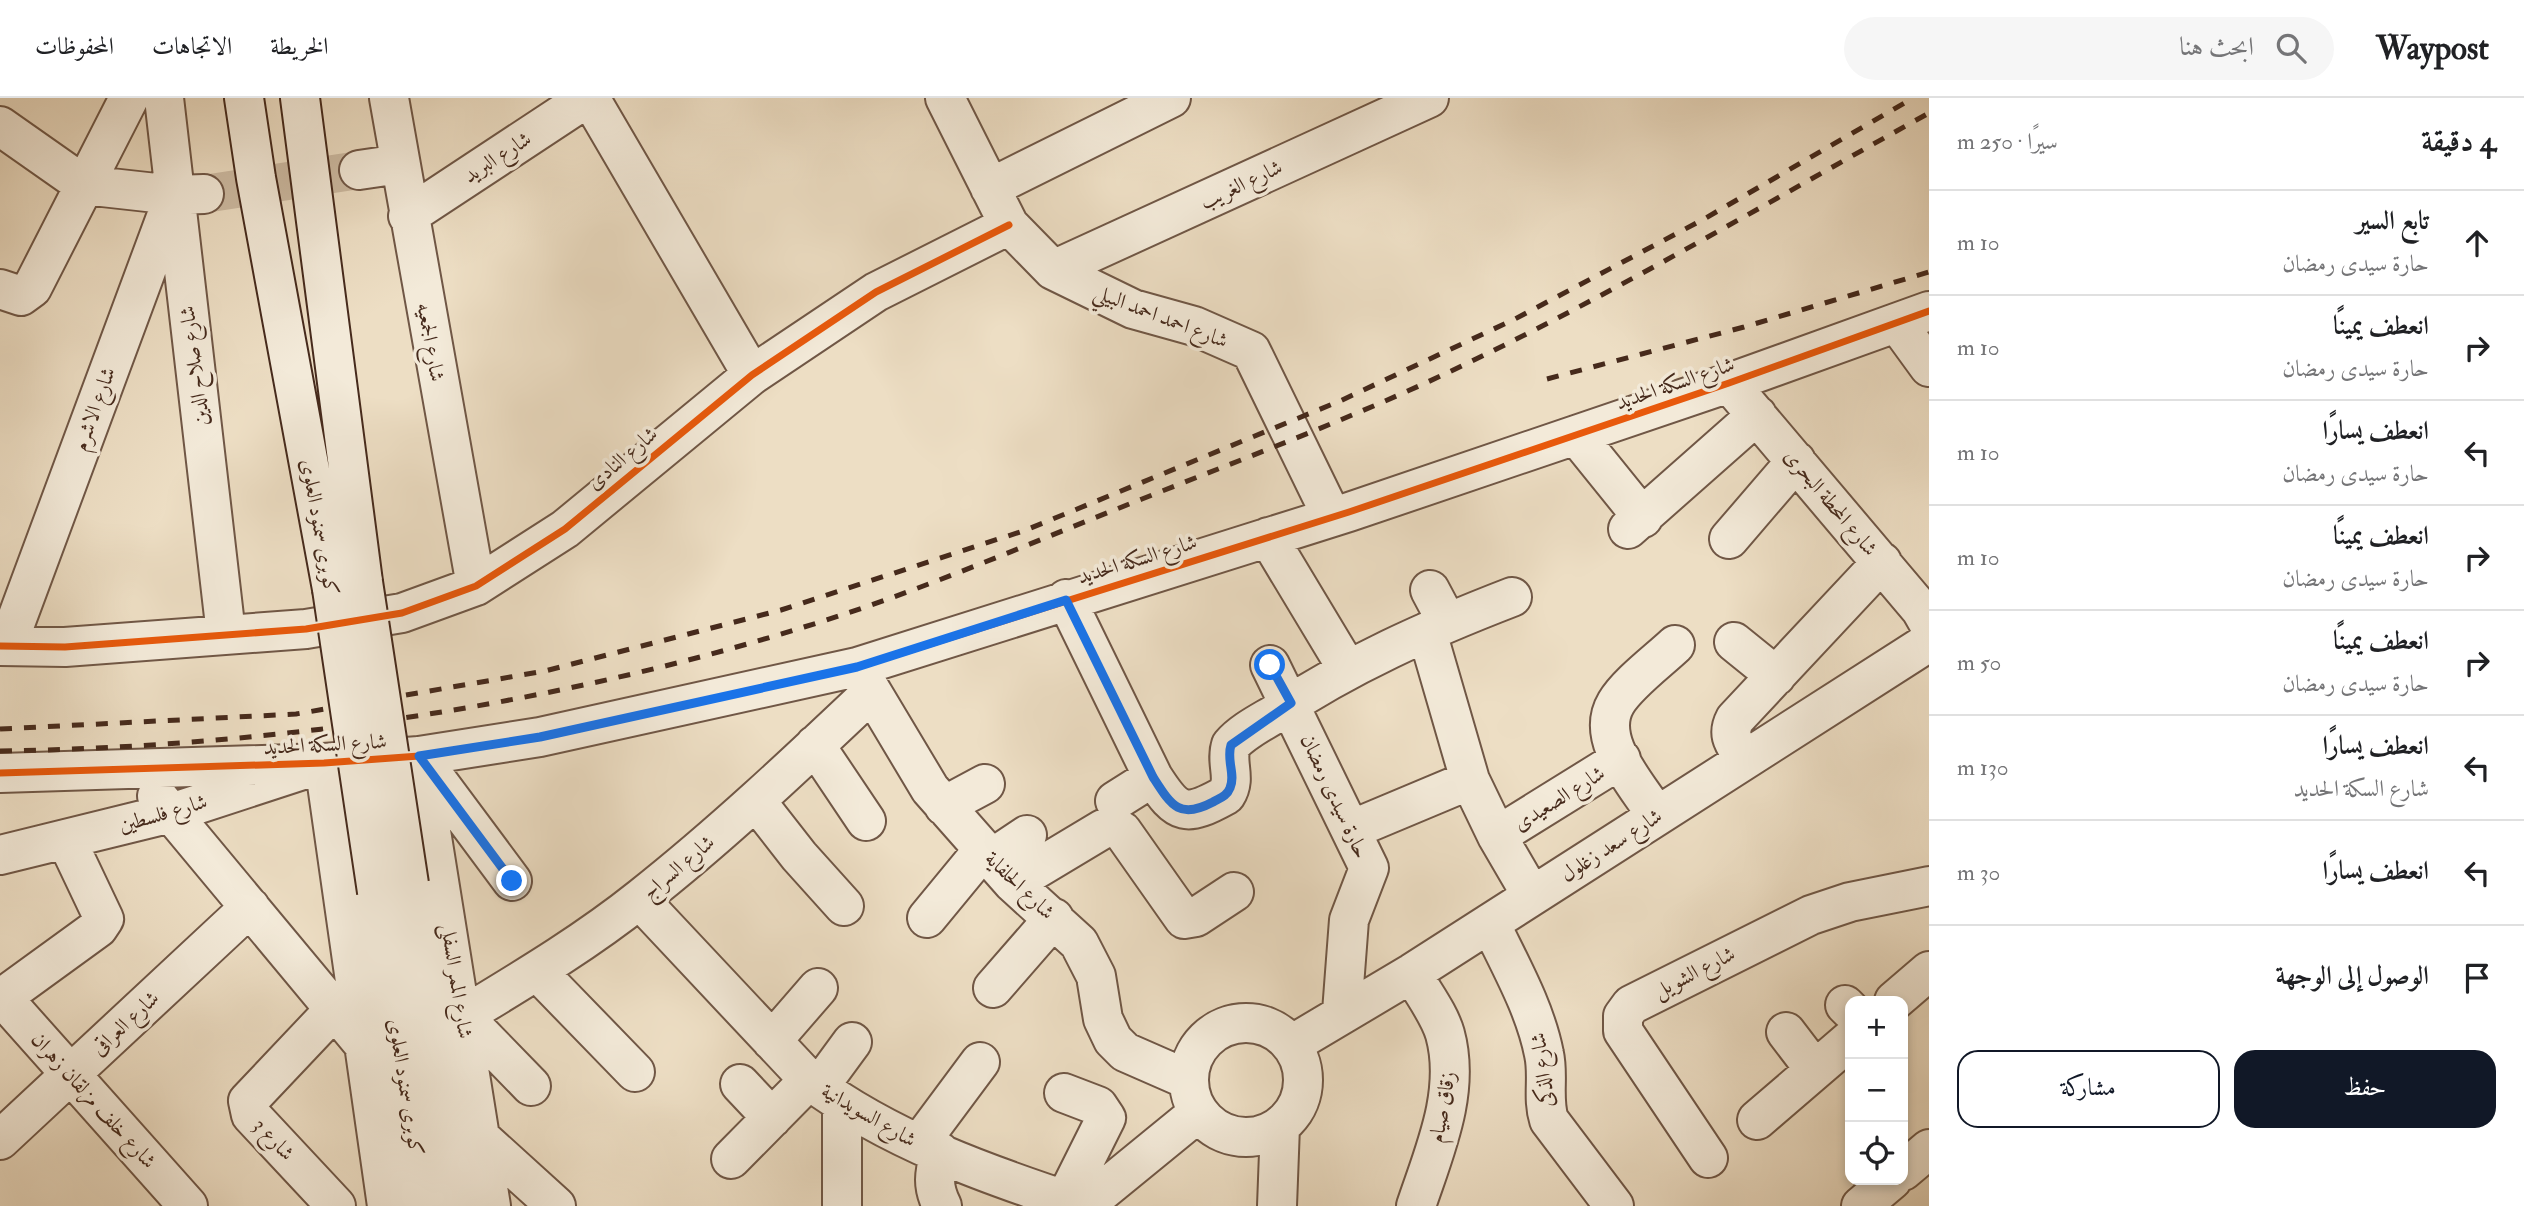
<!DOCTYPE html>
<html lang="ar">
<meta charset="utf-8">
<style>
:root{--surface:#fff;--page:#f6f6f6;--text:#202124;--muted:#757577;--line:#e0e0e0;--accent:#111827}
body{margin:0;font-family:"IM FELL Double Pica",Amiri,serif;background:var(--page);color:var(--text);direction:rtl}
.controls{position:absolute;right:21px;bottom:21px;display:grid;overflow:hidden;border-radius:14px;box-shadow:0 4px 10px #0003}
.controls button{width:63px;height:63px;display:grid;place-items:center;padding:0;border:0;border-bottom:2px solid var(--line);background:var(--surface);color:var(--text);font:35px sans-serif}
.stop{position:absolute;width:21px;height:21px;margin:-16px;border:5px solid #1a73e8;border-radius:50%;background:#fff}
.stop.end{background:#1a73e8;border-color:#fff;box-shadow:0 2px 7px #0008}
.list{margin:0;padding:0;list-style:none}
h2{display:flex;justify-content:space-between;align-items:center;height:91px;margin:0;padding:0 28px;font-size:30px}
h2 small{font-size:23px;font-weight:400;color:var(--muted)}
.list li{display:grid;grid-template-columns:46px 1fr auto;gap:21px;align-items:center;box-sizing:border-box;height:105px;padding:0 28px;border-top:2px solid var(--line)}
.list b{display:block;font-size:26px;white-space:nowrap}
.list p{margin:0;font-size:23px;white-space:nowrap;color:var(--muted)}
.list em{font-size:23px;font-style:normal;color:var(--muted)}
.actions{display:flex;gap:14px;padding:21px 28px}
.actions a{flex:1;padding:16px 0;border:2px solid var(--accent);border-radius:21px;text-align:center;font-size:24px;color:var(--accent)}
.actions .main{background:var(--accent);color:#fff}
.icon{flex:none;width:38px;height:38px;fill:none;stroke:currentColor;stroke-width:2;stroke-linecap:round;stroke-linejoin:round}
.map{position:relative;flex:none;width:1929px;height:1108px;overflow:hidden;direction:ltr}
header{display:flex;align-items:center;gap:42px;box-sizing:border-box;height:98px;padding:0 35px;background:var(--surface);border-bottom:2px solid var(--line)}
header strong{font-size:33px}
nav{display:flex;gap:38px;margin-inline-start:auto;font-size:24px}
.search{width:490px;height:63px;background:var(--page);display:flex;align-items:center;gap:18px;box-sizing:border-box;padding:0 24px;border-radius:38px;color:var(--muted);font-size:26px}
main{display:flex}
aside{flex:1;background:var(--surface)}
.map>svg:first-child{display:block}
</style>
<header>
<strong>Waypost</strong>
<div class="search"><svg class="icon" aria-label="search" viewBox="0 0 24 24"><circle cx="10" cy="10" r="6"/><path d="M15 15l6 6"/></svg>ابحث هنا</div>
<nav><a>الخريطة</a><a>الاتجاهات</a><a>المحفوظات</a></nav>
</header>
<main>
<aside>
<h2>4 دقيقة<small>سيرًا · 250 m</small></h2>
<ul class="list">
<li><svg class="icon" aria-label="ahead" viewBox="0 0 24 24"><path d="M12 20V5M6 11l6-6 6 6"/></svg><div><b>تابع السير</b><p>حارة سيدى رمضان</p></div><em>10 m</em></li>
<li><svg class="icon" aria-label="right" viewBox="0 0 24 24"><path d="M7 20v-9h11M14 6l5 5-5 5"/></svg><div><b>انعطف يمينًا</b><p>حارة سيدى رمضان</p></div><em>10 m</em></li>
<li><svg class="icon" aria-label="left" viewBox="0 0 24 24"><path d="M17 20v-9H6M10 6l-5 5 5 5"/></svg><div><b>انعطف يسارًا</b><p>حارة سيدى رمضان</p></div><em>10 m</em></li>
<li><svg class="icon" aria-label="right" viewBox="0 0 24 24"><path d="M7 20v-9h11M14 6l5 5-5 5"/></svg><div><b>انعطف يمينًا</b><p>حارة سيدى رمضان</p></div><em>10 m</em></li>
<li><svg class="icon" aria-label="right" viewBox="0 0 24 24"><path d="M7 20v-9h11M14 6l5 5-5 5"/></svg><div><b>انعطف يمينًا</b><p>حارة سيدى رمضان</p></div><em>50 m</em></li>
<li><svg class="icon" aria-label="left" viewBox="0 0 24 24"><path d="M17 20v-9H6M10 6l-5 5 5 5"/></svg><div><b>انعطف يسارًا</b><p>شارع السكة الحديد</p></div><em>130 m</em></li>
<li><svg class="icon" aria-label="left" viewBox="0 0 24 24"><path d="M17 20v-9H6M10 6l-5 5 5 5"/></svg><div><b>انعطف يسارًا</b></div><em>30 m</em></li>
<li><svg class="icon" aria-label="arrive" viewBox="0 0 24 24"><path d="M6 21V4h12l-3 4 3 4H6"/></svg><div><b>الوصول إلى الوجهة</b></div></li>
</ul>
<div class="actions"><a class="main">حفظ</a><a>مشاركة</a></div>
</aside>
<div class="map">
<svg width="1929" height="1108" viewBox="0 0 1929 1108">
<rect width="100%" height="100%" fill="#eddec4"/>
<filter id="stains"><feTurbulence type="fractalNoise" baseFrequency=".00286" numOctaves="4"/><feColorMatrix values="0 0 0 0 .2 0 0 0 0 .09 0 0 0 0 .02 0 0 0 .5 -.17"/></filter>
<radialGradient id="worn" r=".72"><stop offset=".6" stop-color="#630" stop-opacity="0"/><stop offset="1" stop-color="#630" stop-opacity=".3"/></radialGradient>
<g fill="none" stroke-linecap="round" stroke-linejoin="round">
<path stroke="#ccbaa2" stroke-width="38" stroke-dasharray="38 19" stroke-linecap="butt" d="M204,96L359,72"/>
<defs>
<path id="street" d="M164,0L226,536
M389,0L476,488
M590,0L752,277
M945,0L1009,127L1053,172L1133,211L1194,228L1251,253L1332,419
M0,28L84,87L174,97L204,96
M359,72L400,66
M990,90L1171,0
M408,118L587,0
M1053,172L1429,0
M0,191L21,198L32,190L129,0
M1897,225L1929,269
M1729,285L1921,512L1929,526
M1576,337L1643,420
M1628,431L1757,317
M1268,439L1348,572
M1729,441L1796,363
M1430,492L1447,524
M1066,501L1153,679C1178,718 1186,719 1226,697C1237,680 1225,665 1231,647C1242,634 1260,625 1275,616C1348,567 1429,531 1512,499
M15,526L172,103
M1427,534L1470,682L1497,738L1532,798
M1734,544L1776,578
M0,548L65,549L306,531L402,515L476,488L565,431L752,277L876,194L1009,127
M1270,567L1369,770L1349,822L1342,914
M860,574L930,691L1013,785L1079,845L1096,878L1103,921L1113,942L1125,954L1189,982
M815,647L866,723
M419,658L491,1108
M1744,661C1735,646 1726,638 1735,621L1882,464
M422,662L512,783
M0,675L324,665L419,658L540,639L857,569L1349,414L1729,285L1929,213
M157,698L365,948
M756,703L799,758L844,808
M1115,703L1153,679
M944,708L985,686
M1656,717C1637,686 1594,642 1616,605C1627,586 1658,563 1675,547
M1353,731L1470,682
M1497,738L1621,661
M0,757L171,715L324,665L387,1108
M991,761L1027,737
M1013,785L1103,731L1114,729L1122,733L1184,821L1196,819L1234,794
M640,802L809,982C889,1042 988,1077 1083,1108
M927,820L983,752
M1490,825C1510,867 1535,910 1544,956C1549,978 1542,1000 1549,1022L1614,1108
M537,873L635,974
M1412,875C1422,894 1439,915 1445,936C1461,994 1434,1054 1416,1108
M993,890L1054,820
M0,897L188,1108
M3,899L98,830L104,821L66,741
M1894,903L1929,873
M1845,907L1850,912
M335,911L248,1003L251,1017L336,1108
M1189 982a57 57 0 1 1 114 0a57 57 0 1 1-114 0Z
M1786,934L1815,972
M772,943L818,890
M1291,947L1412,875L1929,544
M740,986L772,1020
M531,988L463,918C524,881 586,844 641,800C722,736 797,665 872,594
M819,989L852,944
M1064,995L1098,1008L1106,1020L1065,1102
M842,1006V1108
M1757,1022L1850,942
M481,1040L556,1108
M0,1042L250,809
M919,1046L980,964
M940,1054C934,1076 932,1088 942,1108
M1708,1060L1623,933V918L1631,907L1811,817L1850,804L1929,788
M731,1061L809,982
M1903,1073L1929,1051
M1084,1108L1199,1014
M1277,1108L1280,1028
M1861,1108L1892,1082"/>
<path id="secondary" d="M244,0L256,80L332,491
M300,0L363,484
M409,786L455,1108
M377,794L424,1108"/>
</defs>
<use href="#street" stroke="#705746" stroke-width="42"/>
<use href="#secondary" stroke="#462a1c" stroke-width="42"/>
<use href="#street" stroke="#f3ead9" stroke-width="38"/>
<use href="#secondary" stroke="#f3ead9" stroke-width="38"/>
<path stroke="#462a1c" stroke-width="5" stroke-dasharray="12 12" stroke-linecap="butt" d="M1547,281L1744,229L1929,174
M0,631L296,616L545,573L781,512L1026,432L1340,303L1515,221L1704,121L1913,0
M0,653C268,649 548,609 804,529C919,494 1030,445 1142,401C1245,360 1347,322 1447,275C1612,197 1770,103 1929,15"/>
<defs>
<path id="secondary-bridge" d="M363,484L409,786
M332,491L377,794"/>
</defs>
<use href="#secondary-bridge" stroke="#462a1c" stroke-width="42" stroke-linecap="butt"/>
<use href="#secondary-bridge" stroke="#f3ead9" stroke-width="38"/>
<defs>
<path id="cycleway" d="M0,548L65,549L306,531L402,515L476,488L565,431L752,277L876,194L1009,127
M0,675L324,665L419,658L540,639L857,569L1349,414L1729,285L1929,213"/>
</defs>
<use href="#cycleway" stroke="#f3ead9" stroke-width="11"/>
<use href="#cycleway" stroke="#e8590c" stroke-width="7"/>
</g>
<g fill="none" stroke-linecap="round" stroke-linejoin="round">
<path stroke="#1a73e8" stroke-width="9" d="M512,783L419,658L540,639L857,569L1066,502L1153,679C1171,707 1179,722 1213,704C1220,700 1227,698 1230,690C1236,677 1226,662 1231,647L1291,605L1270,567"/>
</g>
<g text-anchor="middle" stroke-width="7" stroke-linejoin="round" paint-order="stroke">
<g font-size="21" fill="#462a1c" stroke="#f3ead9">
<text transform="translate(497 59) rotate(-33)" y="7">شارع البريد</text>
<text transform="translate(1241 86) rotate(-25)" y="7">شارع الغريب</text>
<text transform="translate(1161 218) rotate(21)" y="7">شارع احمد احمد البيلي</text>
<text transform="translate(431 244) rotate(80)" y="7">شارع الجمعيه</text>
<text transform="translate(194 268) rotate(-97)" y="7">شارع صلاح الدين</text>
<text transform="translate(1675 285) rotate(-19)" y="7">شارع السكة الحديد</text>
<text transform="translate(94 311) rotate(-70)" y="7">شارع الاشرم</text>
<text transform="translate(622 360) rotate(-40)" y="7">شارع النادى</text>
<text transform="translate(1831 404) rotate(50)" y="7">شارع المحطة البحرى</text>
<text transform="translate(320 429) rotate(80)" y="7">كوبرى سمنود العلوى</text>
<text transform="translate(1137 461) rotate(-17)" y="7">شارع السكة الحديد</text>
<text transform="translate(325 646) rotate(-3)" y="7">شارع السكة الحديد</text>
<text transform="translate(1335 698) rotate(65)" y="7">حارة سيدى رمضان</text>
<text transform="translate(1559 700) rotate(-32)" y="7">شارع الصعيدى</text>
<text transform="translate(163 715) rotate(-16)" y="7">شارع فلسطين</text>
<text transform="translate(1611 747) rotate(-33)" y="7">شارع سعد زغلول</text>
<text transform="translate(678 769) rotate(-40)" y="7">شارع السراج</text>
<text transform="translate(1020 787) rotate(44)" y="7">شارع الحلفاية</text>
<text transform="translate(1694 874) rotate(-27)" y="7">شارع الشويل</text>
<text transform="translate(457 883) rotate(81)" y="7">شارع الممر السفلى</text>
<text transform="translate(125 925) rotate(-43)" y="7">شارع العراقى</text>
<text transform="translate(1542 972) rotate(-97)" y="7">شارع الذكى</text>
<text transform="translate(406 989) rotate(81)" y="7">كوبرى سمنود العلوى</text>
<text transform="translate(94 1002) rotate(48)" y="7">شارع خلف مزلقان زهران</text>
<text transform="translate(1442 1009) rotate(-80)" y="7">زقاق صيام</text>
<text transform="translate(869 1017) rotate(30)" y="7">شارع السويدانية</text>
<text transform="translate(274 1041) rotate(47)" y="7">شارع 3</text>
</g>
</g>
<rect width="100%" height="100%" filter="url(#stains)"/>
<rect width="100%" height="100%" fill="url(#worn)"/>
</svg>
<div class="controls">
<button>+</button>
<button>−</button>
<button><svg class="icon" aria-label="locate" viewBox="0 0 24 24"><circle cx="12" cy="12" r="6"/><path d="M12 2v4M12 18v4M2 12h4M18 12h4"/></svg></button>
</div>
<div class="stop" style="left:1270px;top:567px"></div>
<div class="stop end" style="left:512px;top:783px"></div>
</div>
</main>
